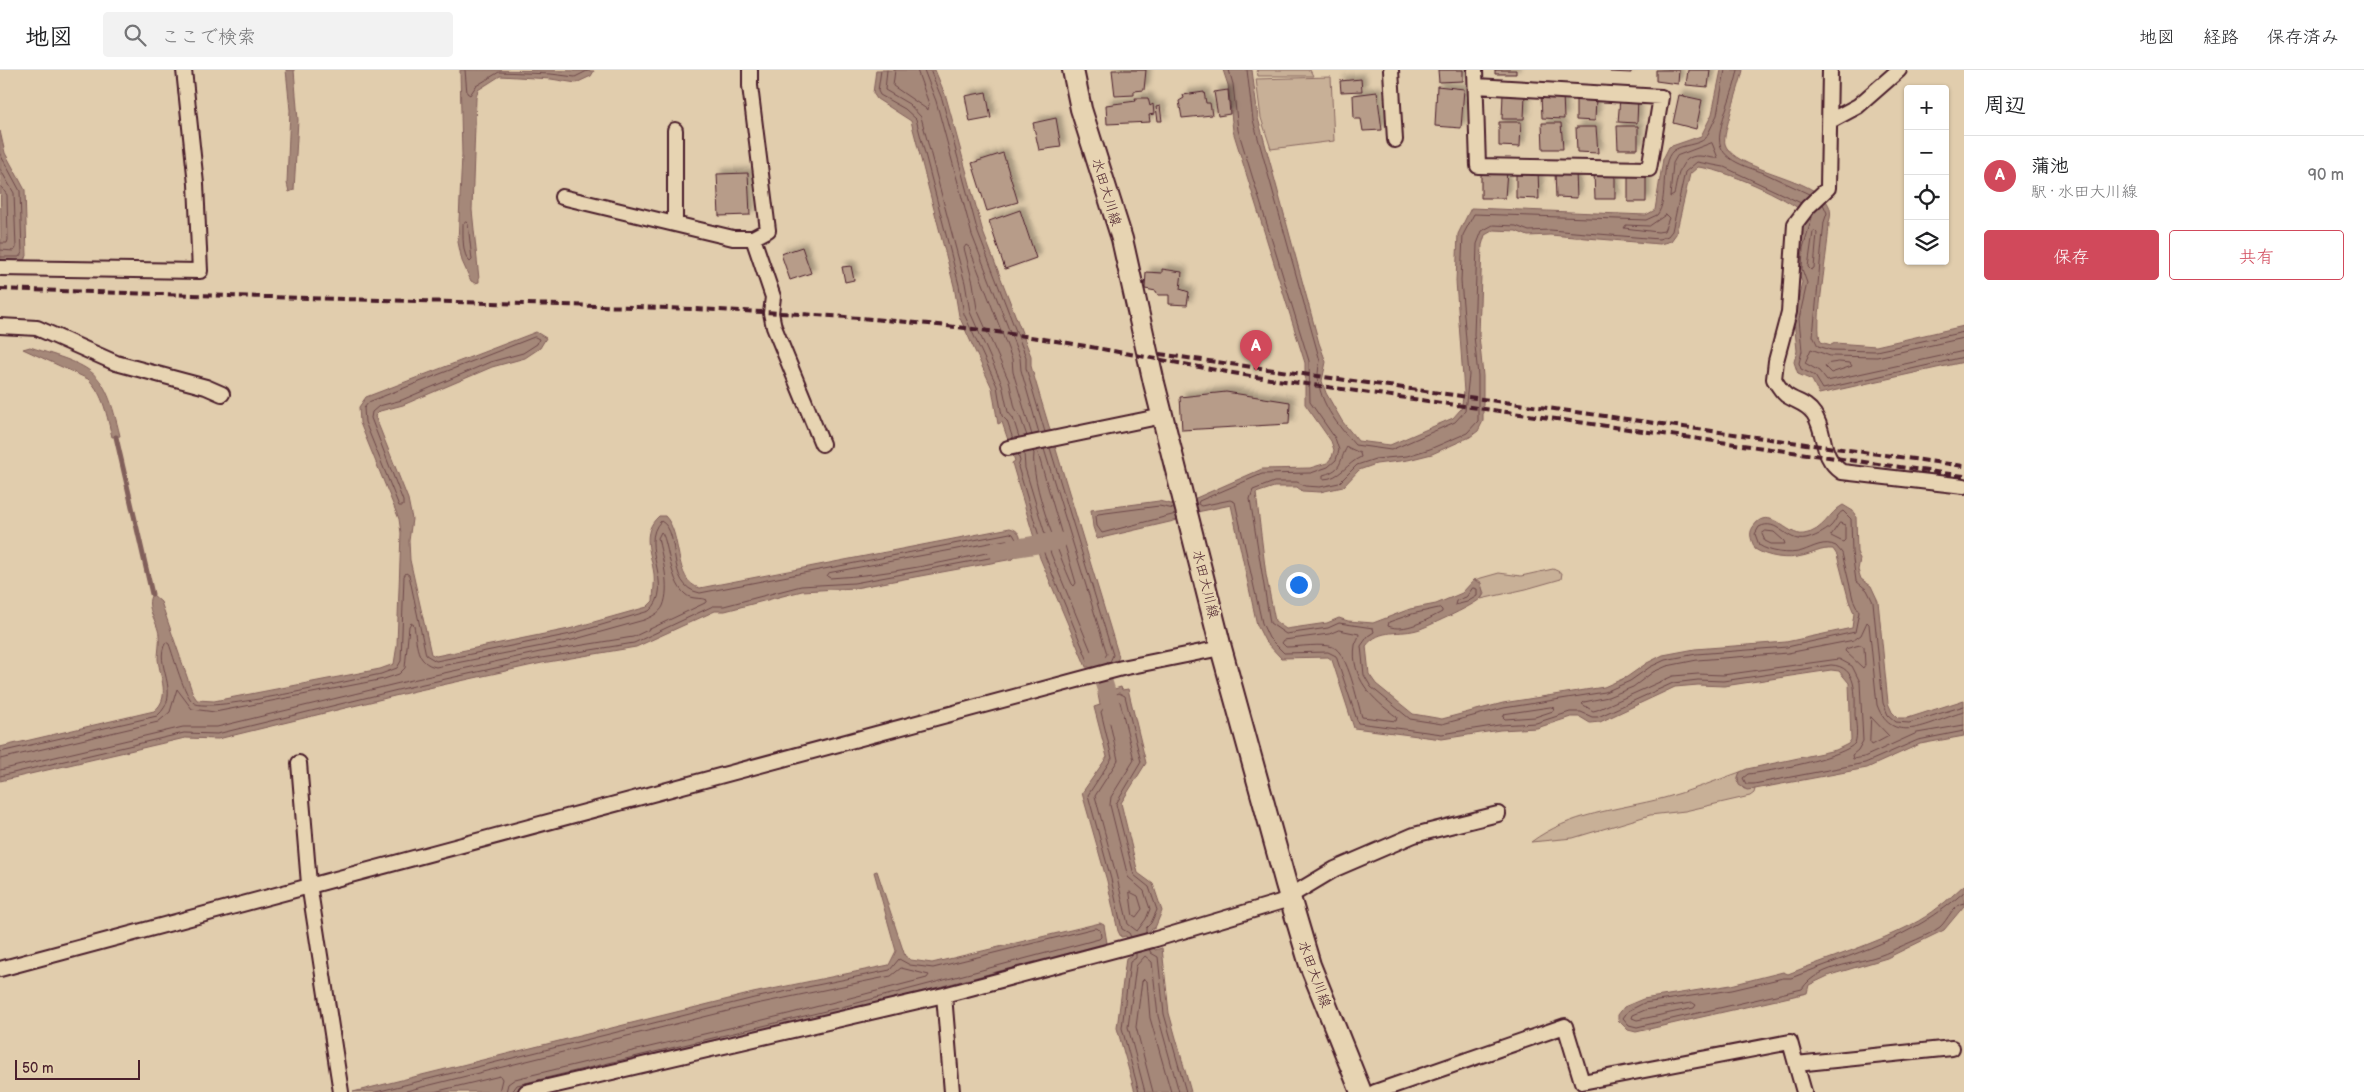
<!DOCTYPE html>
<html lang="ja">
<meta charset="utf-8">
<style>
:root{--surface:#fff;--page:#f2f2f2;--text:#202124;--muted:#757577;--line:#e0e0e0;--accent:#d1495b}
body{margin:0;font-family:"Balsamiq Sans","Klee One",sans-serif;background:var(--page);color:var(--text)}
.controls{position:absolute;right:15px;top:15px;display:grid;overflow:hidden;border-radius:5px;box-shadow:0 1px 4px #0004}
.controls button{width:45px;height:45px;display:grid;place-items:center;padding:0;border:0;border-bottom:1px solid var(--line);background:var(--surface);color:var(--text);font:25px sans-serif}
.scale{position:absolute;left:15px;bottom:12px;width:125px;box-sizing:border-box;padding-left:5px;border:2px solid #4a1f2b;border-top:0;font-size:14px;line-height:18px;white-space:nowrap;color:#4a1f2b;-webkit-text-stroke:4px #e7d4b2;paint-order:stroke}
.you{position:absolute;left:1298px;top:514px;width:18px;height:18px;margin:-12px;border:4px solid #fff;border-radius:50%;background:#1a73e8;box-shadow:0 0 0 8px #1a73e833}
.badge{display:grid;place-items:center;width:32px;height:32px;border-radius:50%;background:var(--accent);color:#fff;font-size:16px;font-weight:700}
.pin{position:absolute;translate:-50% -41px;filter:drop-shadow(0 1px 2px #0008)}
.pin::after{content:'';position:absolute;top:26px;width:18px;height:15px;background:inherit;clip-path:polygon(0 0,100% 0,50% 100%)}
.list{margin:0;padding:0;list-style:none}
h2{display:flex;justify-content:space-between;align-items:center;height:65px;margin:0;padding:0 20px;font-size:21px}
h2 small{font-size:16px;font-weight:400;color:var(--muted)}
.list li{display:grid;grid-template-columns:32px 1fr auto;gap:15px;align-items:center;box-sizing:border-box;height:80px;padding:0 20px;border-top:1px solid var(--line)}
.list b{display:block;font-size:19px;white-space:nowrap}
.list p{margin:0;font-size:16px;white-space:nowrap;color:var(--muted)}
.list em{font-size:16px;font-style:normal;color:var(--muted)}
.actions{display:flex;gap:10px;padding:15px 20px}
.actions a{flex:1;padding:11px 0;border:1px solid var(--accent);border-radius:5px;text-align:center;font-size:18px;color:var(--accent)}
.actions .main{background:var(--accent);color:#fff}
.icon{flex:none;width:28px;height:28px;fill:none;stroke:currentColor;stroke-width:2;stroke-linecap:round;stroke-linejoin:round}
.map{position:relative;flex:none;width:1964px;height:1022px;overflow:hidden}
header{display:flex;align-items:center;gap:30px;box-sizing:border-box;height:70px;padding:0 25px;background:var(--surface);border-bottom:1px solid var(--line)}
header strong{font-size:24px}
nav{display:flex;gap:28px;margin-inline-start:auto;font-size:18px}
.search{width:350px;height:45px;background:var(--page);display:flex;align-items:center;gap:12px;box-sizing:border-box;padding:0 18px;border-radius:5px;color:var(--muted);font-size:19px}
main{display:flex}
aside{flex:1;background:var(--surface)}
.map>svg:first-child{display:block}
</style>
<header>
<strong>地図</strong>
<div class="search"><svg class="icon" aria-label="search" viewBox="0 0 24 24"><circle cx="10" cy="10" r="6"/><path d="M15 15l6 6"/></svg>ここで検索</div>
<nav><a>地図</a><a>経路</a><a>保存済み</a></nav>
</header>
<main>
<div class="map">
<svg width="1964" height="1022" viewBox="0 0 1964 1022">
<defs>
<filter id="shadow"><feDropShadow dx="4.5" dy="-4.5" stdDeviation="2.5" flood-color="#0004"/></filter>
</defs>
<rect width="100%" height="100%" fill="#e1cdad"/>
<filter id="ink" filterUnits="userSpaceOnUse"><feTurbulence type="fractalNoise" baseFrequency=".02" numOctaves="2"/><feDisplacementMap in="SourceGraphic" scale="10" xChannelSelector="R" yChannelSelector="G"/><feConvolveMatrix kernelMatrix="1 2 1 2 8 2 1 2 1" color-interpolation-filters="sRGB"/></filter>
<g filter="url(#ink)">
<path fill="#c8b097" stroke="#896861" d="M1257,0H1310L1313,6H1258Z
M1331,7L1334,71L1271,79L1261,48L1256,9Z
M1553,499L1562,503L1561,509L1526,519L1481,529L1484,524L1480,511L1474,510L1499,503L1521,506Z
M1740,702L1737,712L1744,719H1755L1754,723L1750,726L1685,741L1650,745L1573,768L1531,772C1570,743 1617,740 1664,728C1690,721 1715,711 1740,702Z"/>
<path fill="#a58879" stroke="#815e5a" d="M286,0H294L298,50L294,120L289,122L287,113L290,40Z
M460,0L594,1L591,6L576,13L551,9L500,6L478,20L476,28L472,140L479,209V212L475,213L471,211L462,191L458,172L462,85Z
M876,0H935L946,27L983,162L1031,286V296L1041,330L1119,587L1115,593L1093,603L1090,597H1086L1040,488L1012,393L1015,391L1002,352L998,354L992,318L959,246L954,216L911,51L877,29L873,23Z
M1223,0H1252L1258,48L1319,273L1326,292L1322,311L1326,323L1342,351L1358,371L1390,375L1453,348L1461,339L1464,322L1456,211L1458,164L1471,138L1646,145L1655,140L1663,89L1669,77L1701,66L1712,44L1721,0H1743C1740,16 1722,64 1725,74C1736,106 1845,108 1829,152C1829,176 1813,258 1821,272L1831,275L1835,273L1876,276L1964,256V292L1819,324L1812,310L1798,304L1794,292L1797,281L1794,249L1802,212L1797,200L1801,162L1804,149L1808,145C1784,126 1727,100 1698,97L1690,104L1676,164L1671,171L1660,174L1550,165L1528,166L1516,161L1494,160L1485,165L1482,175L1479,265L1483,306V351L1478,361L1470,367L1432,384L1408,390L1376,394L1359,400L1343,417L1320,422L1302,421L1297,417H1274L1256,423L1266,505L1275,551L1286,559L1327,553L1339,548L1348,551L1373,553L1410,539L1436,534L1462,523L1474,510L1481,513C1481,518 1485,522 1482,527C1479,533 1429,556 1420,559C1400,566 1380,557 1366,576L1369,604L1376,614L1413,644L1442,649L1503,633L1604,617L1627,607L1647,593L1663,585L1695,579L1786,572L1852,558L1854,543L1849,531L1837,485L1833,479C1820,478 1813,484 1802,486C1788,490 1767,487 1755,479C1752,471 1748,464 1753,457C1769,433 1787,467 1804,464C1824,461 1828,443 1843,435L1853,441L1856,447L1857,482L1860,489L1858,500L1861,509L1871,516L1878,531L1888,633L1892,642L1898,648H1908L1964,630V666L1920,674L1867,698L1755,719L1747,720L1739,715L1738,707L1740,702L1747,699L1836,680L1848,674L1851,670L1849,613L1839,601L1831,600L1724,616L1698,615L1675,617L1600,652L1590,653L1580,647H1571L1537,658L1500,660L1442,669L1354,658L1332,590L1328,587L1281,588L1265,571L1257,555L1231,435L1197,442L1174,451L1097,469L1093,457L1091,440L1159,431L1171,434L1196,428L1262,399L1310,398L1327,393L1332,387L1334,380L1331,371L1305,334V293L1233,61L1228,15Z
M0,61L5,83L25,120L27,186L22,192H2L1,189Z
M536,262L546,268L540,278L525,288L492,297L403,335L380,341L375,346L408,429L412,449L409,471L410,490L431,584L436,586L569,559L647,537L653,531C653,523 655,513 654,504C651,482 640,463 659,446H665C683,464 673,512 700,518L1010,458C1023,461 1021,472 1020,483L1013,489L855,518L802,521L725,541H715L636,577L542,593L415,621L218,669L185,668L0,711V677L154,641C171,628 160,608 158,589C158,581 160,573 159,565C158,552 144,537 152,524L161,532L193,624L197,630L214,631L380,599L394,594L397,575L401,463L399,449L360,353L359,337L366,327Z
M30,277C94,298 104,297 120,366L112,367C107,347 104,324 88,309L23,279Z
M1121,617L1122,620L1128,619L1146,693L1121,733L1138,803L1153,814L1162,841L1155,858L1150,860L1155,880L1162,878L1169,943L1191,1022H1135L1117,958L1126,888L1132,885L1126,866L1121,867L1118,861L1107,811L1082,723L1107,687L1094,637L1100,635L1098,624Z
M877,801L905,886L911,890L932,893L1100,853L1104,855L1107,873L843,942L509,1022H353L753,923L889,895L896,881L874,802Z
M1964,815V836L1944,860L1887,888L1830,905L1809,915L1807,923L1636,962L1628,960L1618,950V945L1624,937L1643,929L1731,915L1783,902L1788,904C1829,888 1872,875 1911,855C1931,845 1948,830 1964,815Z"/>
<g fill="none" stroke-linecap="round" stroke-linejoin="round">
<path stroke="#6e494a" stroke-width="1" d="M465,0L467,23L470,25L476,16L499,2L551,4L575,7L589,0
M881,0L878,21L880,25L905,39L916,49L959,215L964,244L997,316L1002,346L1007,351L1013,369
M887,0L885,20L909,34L921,47L965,213L970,242L1002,314L1008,342L1013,348L1019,367
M895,0L893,16L928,40L929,34L917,0
M924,0L936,31L972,165L1020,288L1021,300L1039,363
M930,0L942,29L978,163L1026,287V298L1045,362
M1229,0L1233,14L1238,60L1309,291L1310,332L1335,368L1339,380L1336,390L1328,397L1311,403L1262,404L1199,431L1198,434L1201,436L1230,430L1235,432L1262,553L1269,568L1284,583L1328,582L1336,586L1358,653L1442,664L1499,655L1536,653L1570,642H1581L1592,647H1598L1673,613L1698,610L1723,611L1831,595C1858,596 1855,625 1855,645C1856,654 1858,665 1855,673C1845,687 1768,702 1748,704L1743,708L1746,714H1754L1865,693L1918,670L1964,661
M1247,0L1253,50L1320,291C1311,323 1335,352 1355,375L1391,380L1455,352L1465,341L1469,305L1461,211L1463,165L1474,144L1646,150L1657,145C1669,131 1659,93 1673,81C1682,74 1697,76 1706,68L1717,45L1725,0
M1738,0C1734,22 1723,42 1720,63C1715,90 1746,96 1764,103C1779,110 1794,117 1809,124
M1712,73L1718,88C1713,89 1706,86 1699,86C1679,85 1677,111 1674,125L1670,127L1673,93L1677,86Z
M0,84L20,121L22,183L19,187H0
M0,99L14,123L16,178L14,181L0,180
M0,115L7,125L8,170L7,173H0
M1801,133L1724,97L1697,92L1685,102L1672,161L1668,166L1659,169L1550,160L1529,161L1516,156L1493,155L1482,161L1477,174L1474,265L1478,306V351L1467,363L1430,379L1407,386L1375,389L1357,395L1339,413L1320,417L1305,416L1297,412H1274L1253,420L1250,429L1270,553L1286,564L1328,558L1339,553L1373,558L1374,562L1368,566L1361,576L1364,605L1371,617L1410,649L1442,654L1504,638L1605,622L1630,611L1650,597L1665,590L1696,584L1787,577L1855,562L1859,542L1853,529L1842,483L1836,476C1824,470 1814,477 1802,481C1790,485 1769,482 1759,475L1755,464L1759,457C1778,447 1786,473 1806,469C1814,467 1825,462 1831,456C1836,451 1837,444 1843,441L1851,449L1852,482L1856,511L1867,520L1873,532L1883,633L1888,645L1896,652L1909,653L1964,636
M1823,134L1827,143L1824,152L1813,266L1818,276L1831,280L1876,281L1964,262
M1813,144L1803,178L1802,199L1807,213L1799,249L1802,281L1799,293L1801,299L1815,306L1823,319L1964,287
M1666,145L1669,148L1664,161L1658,162L1624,158L1626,155L1649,156Z
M466,152L468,154L472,190L470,192C462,185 463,166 463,155Z
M1815,161L1817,163L1814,198L1811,200L1808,197L1813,162Z
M535,267L539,269L537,274L523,283L490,292L402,330L379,336L372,342L371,348L403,431V436H399L365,352L364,338L369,332Z
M1964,268L1877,287L1830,286L1811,279L1805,293L1819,301L1827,311L1964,281
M1839,292L1850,293L1852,296L1831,303L1825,297L1827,294Z
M1027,366L1020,346L1015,338L1009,311L977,239L973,213L964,178L966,175L969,177L1012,289L1013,302L1032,365
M1347,377L1360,383L1361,387C1347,393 1340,409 1323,409V405C1344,399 1338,392 1347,377Z
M1032,381L1034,383C1030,412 1059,485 1072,514L1074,516L1076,513L1037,380
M1024,383L1025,398L1051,484L1093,586L1099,589L1105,587L1107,584L1044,379
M1018,384L1020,391L1018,397L1045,486L1088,591L1097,596L1110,592L1113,585L1050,378
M1174,439L1159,436L1098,444L1096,446L1097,456L1102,463L1176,444
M1840,453L1845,455V470L1843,472L1831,466Z
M1766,461L1774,462L1784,471L1785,474H1771L1765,471L1762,464Z
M1007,470L1010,472L1008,478C952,491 887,505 830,508L827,506L829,503Z
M1473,518L1477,519V526L1467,532L1455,535L1456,531L1466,527Z
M1440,538L1442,540V542C1427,550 1404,563 1388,556L1389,552L1412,544Z
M1339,560L1359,564C1359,568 1356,571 1355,575C1350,608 1373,630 1397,647L1396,651L1362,647C1357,631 1348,583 1333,577C1323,573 1298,577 1286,577L1282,573L1284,570L1329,564Z
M1861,575L1864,577L1865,595L1863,598L1845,581L1846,579Z
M1117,630L1120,632L1134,690L1111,727L1110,735L1128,807L1144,821L1150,839L1146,849L1137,861L1128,854L1117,808L1095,726L1118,690L1108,644L1111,633Z
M1551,637L1554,638L1553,641L1535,647L1505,649L1503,647L1505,644Z
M1964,642C1932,650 1893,679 1877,635L1869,554L1867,552L1861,565L1854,570L1788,583L1697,590L1667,596L1653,602L1633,617L1608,627L1584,632L1582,634L1593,641L1597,640L1673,606L1698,604L1723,605L1839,589L1852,596L1860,612L1863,671L1858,680L1852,685L1853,689L1864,687L1917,663L1964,655
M1871,647L1889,666L1872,675L1870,672Z
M0,682L157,646C184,623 152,594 166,572L169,574C174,587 184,626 194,633C208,644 356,609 381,604L397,598L401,591L404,506L406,503L409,505L426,585L436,591L571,564L649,541C677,517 637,475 661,451C683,463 664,516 700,523L1010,463L1013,464L1017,471L1015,481L1011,484L854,513L801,516L724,536H713L634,573L541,588L414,616L217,664L184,663L0,706
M0,689L158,652L170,642L177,619L192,639L215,642L384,609L399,604L405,598L409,556L411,553L414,555C417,573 415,593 436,597L572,570L644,550C651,547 660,543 663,536C671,517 662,487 658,468L661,462C668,467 669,511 685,524C691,530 701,527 707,530L705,533L633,567L540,582L412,610L217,657H183L0,700
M1130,822L1138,826L1142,839L1136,847L1133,845Z
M1964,822C1912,869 1854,883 1791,908H1783L1732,920L1644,933L1628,941L1623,948L1629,955L1637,957L1802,919C1820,892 1863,895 1891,881C1907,873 1926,867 1940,857C1948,850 1953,834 1964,833
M1131,867L1129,863L1122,859L1111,809L1088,725L1112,688L1101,642L1105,636L1104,629L1119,623L1125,626L1141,692L1116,734L1134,805L1149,817L1157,840L1151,853L1146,858V863
M1149,879L1151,883L1158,887L1164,944L1186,1022
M1136,883V888L1130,892L1122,958L1139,1022
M1693,933L1696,935L1694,938L1637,950L1632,948L1633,945L1645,940Z
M376,1022L754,928L890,900L899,889L910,895L933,898L1095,858L1100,860L1101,867L1099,869L842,937L517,1015L512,1022
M402,1022L756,934L891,906L901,898L929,905L927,908L788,944L515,1009L508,1014L506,1022
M434,1022L500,1006L502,1009L499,1022
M1145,1022L1128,957L1136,896L1145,886L1152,892L1158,946L1179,1022
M1153,1022L1136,957L1142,911L1144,909L1147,911L1150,948L1171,1022"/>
<path stroke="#815e5a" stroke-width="5" d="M116,367L152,524"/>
<path stroke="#a58879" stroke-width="18" d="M997,481L1058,471
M1096,588L1114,645"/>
</g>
<path fill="#b79c89" stroke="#4a1f2b" filter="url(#shadow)" d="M1112,0H1146L1144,20L1134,21V25L1115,26Z
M1438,0H1463V11L1439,12Z
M1495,0H1516V4H1495Z
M1610,0H1631V3L1610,2Z
M1656,0H1679L1678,14L1656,11Z
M1688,0H1710L1708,17L1686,15Z
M1361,9L1362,21L1341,22L1340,11Z
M1437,16L1464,19L1461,58L1435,56Z
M1228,20L1230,44L1218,46L1214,22Z
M986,22L991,48L970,52L965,26Z
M1204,22L1206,33H1210L1212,45L1182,48L1179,31L1184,28L1183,25Z
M1377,22L1382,60L1363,61L1361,49H1354L1353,25Z
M1503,23L1525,24L1524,49H1502Z
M1541,24H1563L1564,49L1542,48Z
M1679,25L1702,30L1696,59L1673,53Z
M1576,26L1596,27L1595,51L1576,50Z
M1135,28H1148L1150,36L1153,34L1154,44L1149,45L1150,52L1107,54L1106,35L1136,31Z
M1620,28H1638L1637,53L1618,52Z
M1160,36L1162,51H1158L1156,37Z
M1056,48L1061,77L1039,80L1033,53Z
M1499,52H1521L1520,77L1499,76Z
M1542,53H1561L1563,79H1543Z
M1617,56H1638V79H1618Z
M1576,57H1596L1598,83L1577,82Z
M1003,83L1018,132L987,141L972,93Z
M1481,100H1507L1505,128H1481Z
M1516,100H1538L1539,129L1516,128Z
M1555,102H1576L1577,128L1556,127Z
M1615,102V129H1595L1594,103Z
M748,103L750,145L719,146L717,104Z
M1628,103L1646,104V132H1628Z
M1020,140L1036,188L1005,199L989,151Z
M802,177L811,203L790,210L781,184Z
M851,196L854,210L845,212L842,197Z
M1162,199L1182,202L1180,219L1189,222L1187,235L1169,234V225H1158L1156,221L1145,219L1146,202L1162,203Z
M1226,322L1290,332L1289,354L1182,360L1180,327Z"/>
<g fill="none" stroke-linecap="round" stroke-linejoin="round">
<defs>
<path id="minor" d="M1391,0L1395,70
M1475,0L1478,96L1649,99L1661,27L1476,16
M1830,0L1828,118L1808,137L1795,154L1789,242L1776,291L1774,309C1777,314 1781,321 1786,325C1796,332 1807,333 1814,344C1827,364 1819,386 1842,402L1964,416
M1830,51L1858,36L1899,0
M675,60V153
M562,127L733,168H753L768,160L750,16V0
M753,168L773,227L771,243L774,257L822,374
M0,198L200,201L196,114L184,0
M0,256L37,258L116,293L206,317L222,324
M1008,378L1163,346
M299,693L309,814L341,1022
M0,899L1122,598L1221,578
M944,925L952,1022
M1796,994L1804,1022
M526,1022L944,925L1156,869L1280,832L1335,799L1414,765L1498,744
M1375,1022L1565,956L1582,1012L1790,972L1796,994L1952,978"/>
<path id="secondary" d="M1073,0L1081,39L1122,169L1154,313L1221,578L1286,814L1310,895L1361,1022"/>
</defs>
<use href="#minor" stroke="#4a1f2b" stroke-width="18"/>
<use href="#secondary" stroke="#4a1f2b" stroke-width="24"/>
<use href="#minor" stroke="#e7d4b2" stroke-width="14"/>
<use href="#secondary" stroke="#e7d4b2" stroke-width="20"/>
<path stroke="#4a1f2b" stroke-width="4" stroke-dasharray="8 4" stroke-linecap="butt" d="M0,219C175,225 351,229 526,234C670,238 813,241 956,257C1057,268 1156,290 1256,307L1964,406
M1159,284L1964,396"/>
</g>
</g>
<g text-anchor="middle" stroke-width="4.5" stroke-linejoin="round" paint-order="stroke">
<g font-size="14" fill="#4a1f2b" stroke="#e7d4b2">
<text transform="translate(1107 122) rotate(73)" y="5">水田大川線</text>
<text transform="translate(1206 514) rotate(76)" y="5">水田大川線</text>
<text transform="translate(1315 904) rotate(70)" y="5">水田大川線</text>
</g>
</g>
</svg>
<div class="controls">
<button>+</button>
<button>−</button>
<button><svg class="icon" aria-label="locate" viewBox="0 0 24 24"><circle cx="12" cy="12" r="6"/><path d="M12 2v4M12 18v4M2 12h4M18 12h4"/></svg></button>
<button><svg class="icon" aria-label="layers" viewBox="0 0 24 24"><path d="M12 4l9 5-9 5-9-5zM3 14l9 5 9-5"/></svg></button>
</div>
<div class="scale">50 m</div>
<div class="you"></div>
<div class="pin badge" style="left:1256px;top:301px">A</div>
</div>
<aside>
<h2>周辺<small></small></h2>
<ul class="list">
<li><span class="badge">A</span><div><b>蒲池</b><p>駅 · 水田大川線</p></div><em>90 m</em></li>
</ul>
<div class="actions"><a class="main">保存</a><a>共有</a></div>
</aside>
</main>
